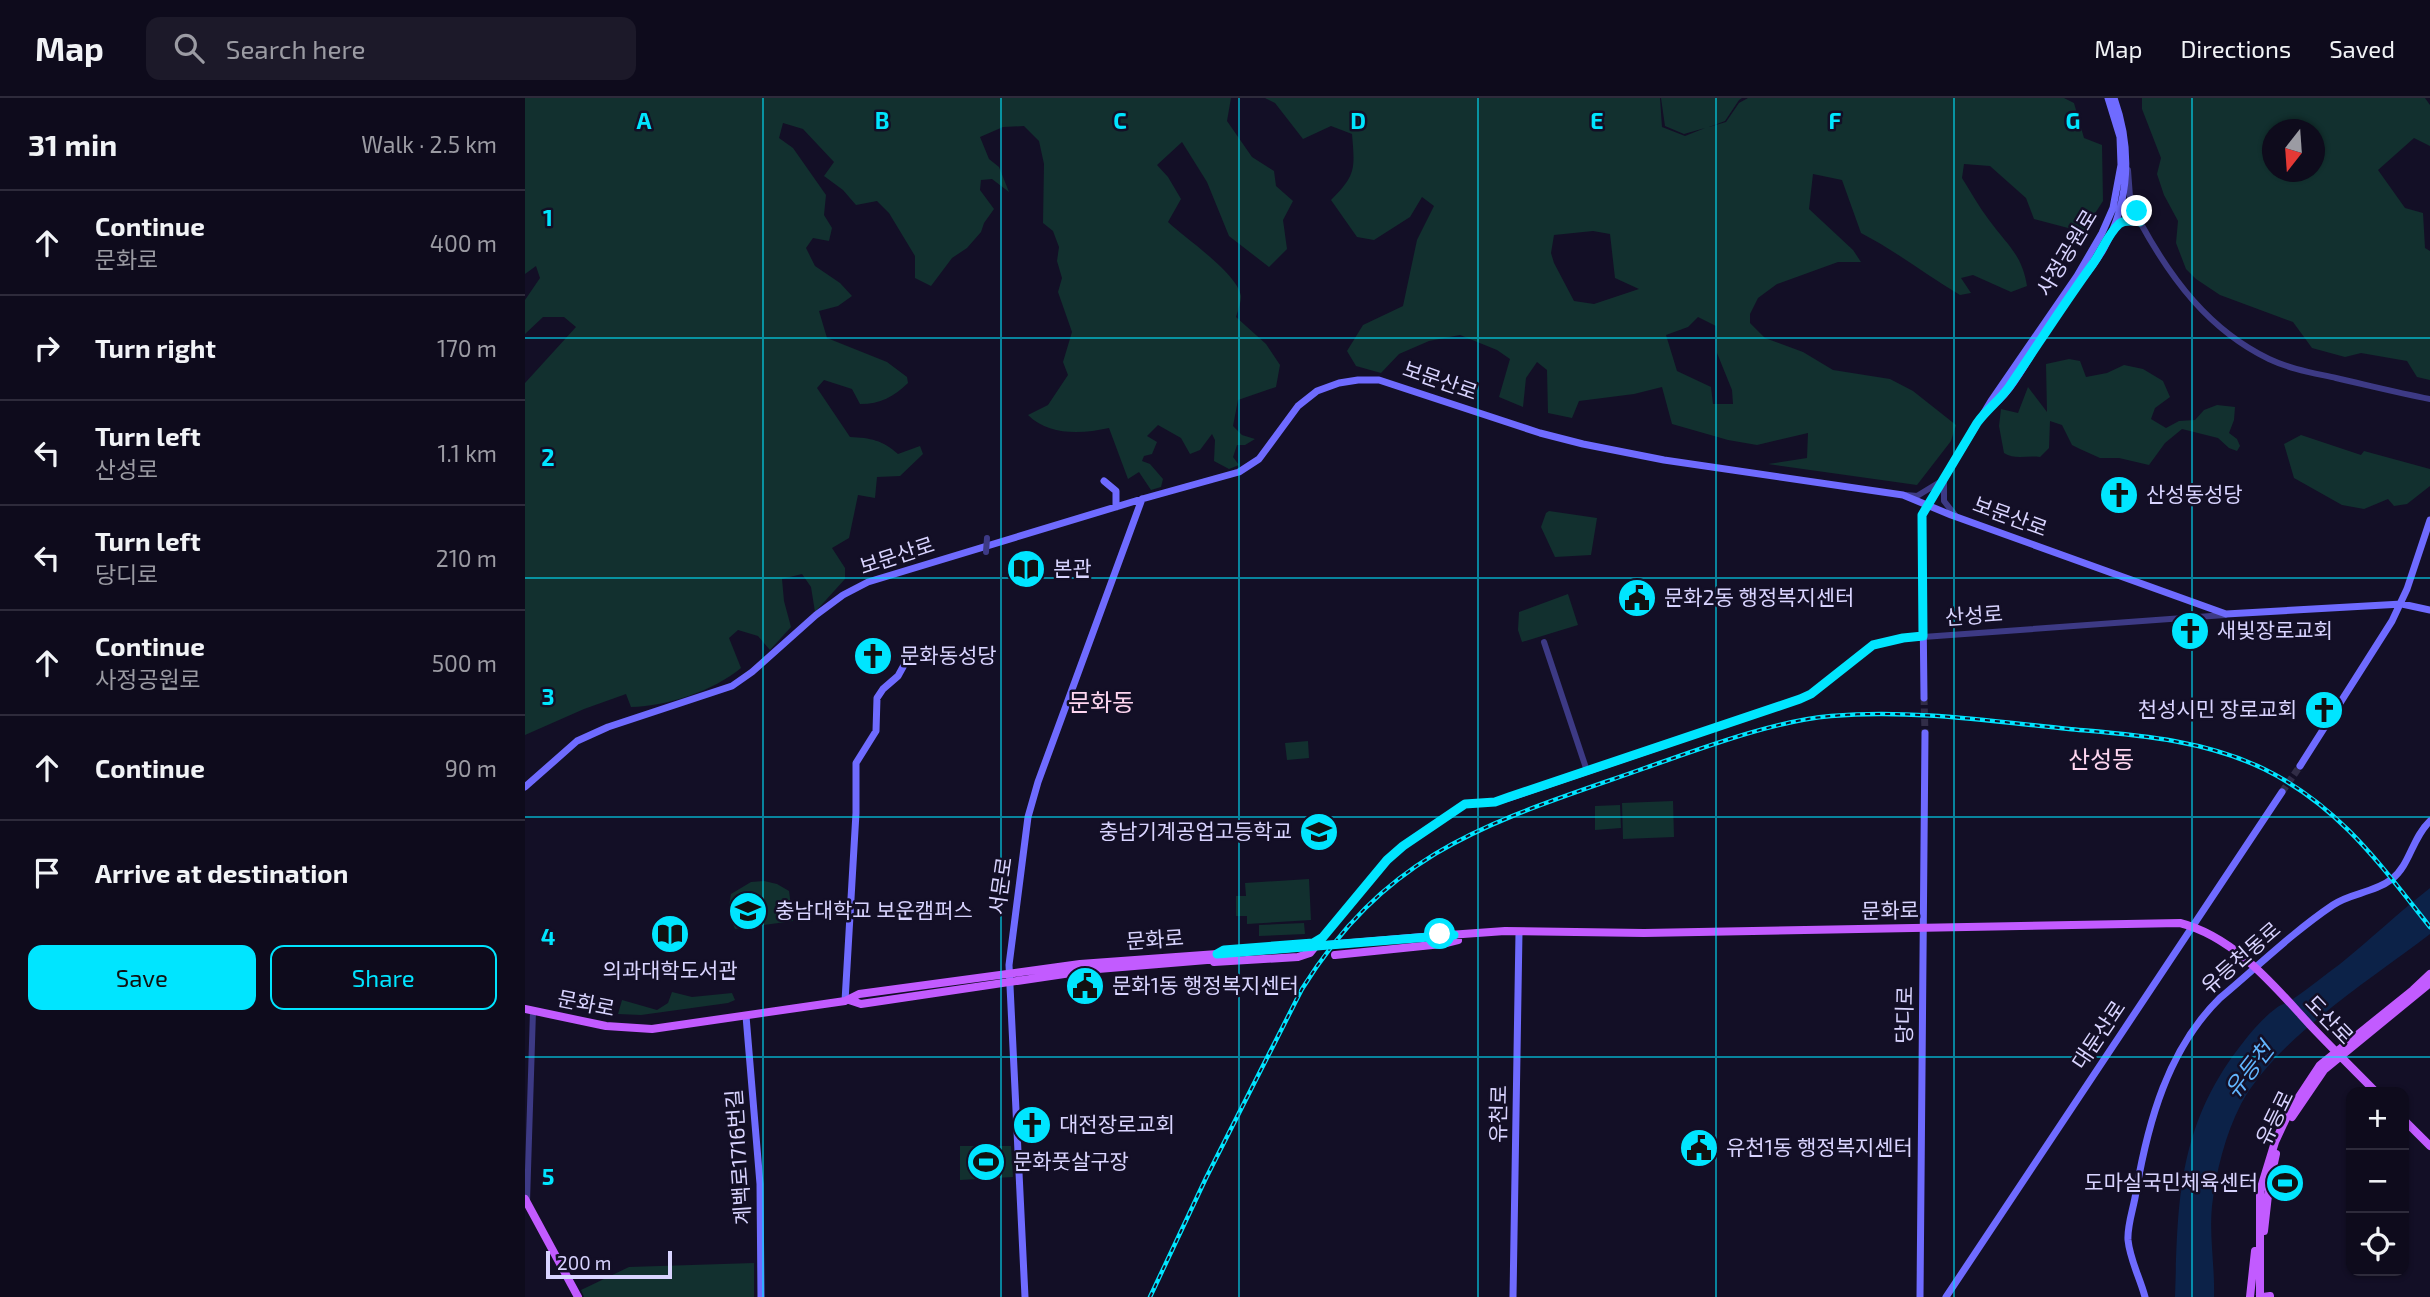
<!DOCTYPE html>
<meta charset="utf-8">
<style>
:root{--surface:#0e0b1c;--page:#1c1929;--text:#f1f3f6;--muted:#9b9ba3;--line:#2e2b3b;--accent:#00e5ff}
body{margin:0;font-family:"Exo 2","Noto Sans KR",sans-serif;background:var(--page);color:var(--text)}
.controls{position:absolute;right:21px;bottom:21px;display:grid;overflow:hidden;border-radius:14px;box-shadow:0 2px 5px #0004}
.controls button{width:63px;height:63px;display:grid;place-items:center;padding:0;border:0;border-bottom:2px solid var(--line);background:var(--surface);color:var(--text);font:35px sans-serif}
.compass{position:absolute;left:1737px;top:21px;width:63px;height:63px;border-radius:50%;background:var(--surface);box-shadow:0 2px 5px #0004;rotate:197deg}
.scale{position:absolute;left:21px;bottom:18px;width:126px;box-sizing:border-box;padding-left:7px;border:4px solid #d9d4ff;border-top:0;font-size:19px;line-height:24px;white-space:nowrap;color:#d9d4ff;-webkit-text-stroke:5px #130f26;paint-order:stroke}
.stop{position:absolute;width:21px;height:21px;margin:-16px;border:5px solid #00e5ff;border-radius:50%;background:#fff}
.stop.end{background:#00e5ff;border-color:#fff;box-shadow:0 2px 7px #0008}
.list{margin:0;padding:0;list-style:none}
h2{display:flex;justify-content:space-between;align-items:center;height:91px;margin:0;padding:0 28px;font-size:30px}
h2 small{font-size:23px;font-weight:400;color:var(--muted)}
.list li{display:grid;grid-template-columns:46px 1fr auto;gap:21px;align-items:center;box-sizing:border-box;height:105px;padding:0 28px;border-top:2px solid var(--line)}
.list b{display:block;font-size:26px;white-space:nowrap}
.list p{margin:0;font-size:23px;white-space:nowrap;color:var(--muted)}
.list em{font-size:23px;font-style:normal;color:var(--muted)}
.actions{display:flex;gap:14px;padding:21px 28px}
.actions a{flex:1;padding:16px 0;border:2px solid var(--accent);border-radius:14px;text-align:center;font-size:24px;color:var(--accent)}
.actions .main{background:var(--accent);color:#111}
.icon{flex:none;width:38px;height:38px;fill:none;stroke:currentColor;stroke-width:2;stroke-linecap:round;stroke-linejoin:round}
.map{position:relative;flex:none;width:1905px;height:1199px;overflow:hidden}
header{display:flex;align-items:center;gap:42px;box-sizing:border-box;height:98px;padding:0 35px;background:var(--surface);border-bottom:2px solid var(--line)}
header strong{font-size:33px}
nav{display:flex;gap:38px;margin-inline-start:auto;font-size:24px}
.search{width:490px;height:63px;background:var(--page);display:flex;align-items:center;gap:18px;box-sizing:border-box;padding:0 24px;border-radius:14px;color:var(--muted);font-size:26px}
main{display:flex}
aside{flex:1;background:var(--surface)}
.map>svg:first-child{display:block}
</style>
<header>
<strong>Map</strong>
<div class="search"><svg class="icon" aria-label="search" viewBox="0 0 24 24"><circle cx="10" cy="10" r="6"/><path d="M15 15l6 6"/></svg>Search here</div>
<nav><a>Map</a><a>Directions</a><a>Saved</a></nav>
</header>
<main>
<aside>
<h2>31 min<small>Walk · 2.5 km</small></h2>
<ul class="list">
<li><svg class="icon" aria-label="ahead" viewBox="0 0 24 24"><path d="M12 20V5M6 11l6-6 6 6"/></svg><div><b>Continue</b><p>문화로</p></div><em>400 m</em></li>
<li><svg class="icon" aria-label="right" viewBox="0 0 24 24"><path d="M7 20v-9h11M14 6l5 5-5 5"/></svg><div><b>Turn right</b></div><em>170 m</em></li>
<li><svg class="icon" aria-label="left" viewBox="0 0 24 24"><path d="M17 20v-9H6M10 6l-5 5 5 5"/></svg><div><b>Turn left</b><p>산성로</p></div><em>1.1 km</em></li>
<li><svg class="icon" aria-label="left" viewBox="0 0 24 24"><path d="M17 20v-9H6M10 6l-5 5 5 5"/></svg><div><b>Turn left</b><p>당디로</p></div><em>210 m</em></li>
<li><svg class="icon" aria-label="ahead" viewBox="0 0 24 24"><path d="M12 20V5M6 11l6-6 6 6"/></svg><div><b>Continue</b><p>사정공원로</p></div><em>500 m</em></li>
<li><svg class="icon" aria-label="ahead" viewBox="0 0 24 24"><path d="M12 20V5M6 11l6-6 6 6"/></svg><div><b>Continue</b></div><em>90 m</em></li>
<li><svg class="icon" aria-label="arrive" viewBox="0 0 24 24"><path d="M6 21V4h12l-3 4 3 4H6"/></svg><div><b>Arrive at destination</b></div></li>
</ul>
<div class="actions"><a class="main">Save</a><a>Share</a></div>
</aside>
<div class="map">
<svg width="1905" height="1199" viewBox="0 0 1905 1199">
<rect width="100%" height="100%" fill="#130f26"/>
<path fill="#12302f" fill-rule="evenodd" d="M0,0H706L702,23L727,59L749,73L751,88L768,103L758,122L762,151L744,169L704,138L682,84L657,44L632,67L643,79L656,101L643,124C660,140 713,176 716,198C716,204 713,213 711,219L741,246L755,267L751,289L713,302L708,328L717,337L730,341L720,347H712L708,359L714,367L704,371L689,363L690,342L687,336L675,352L665,356L656,340L633,327L622,338L632,344L627,356L619,358L617,363L625,366L638,381L636,389L626,392L614,374L603,381L584,330C557,336 524,338 503,317L523,307L543,277L538,264L547,234L533,194L537,180L532,163L534,149L528,133L518,125L519,66L514,43L499,28L478,29L455,39L464,61L474,69L484,94L467,81L456,82L455,92L469,111L459,125L456,134L442,150L427,160L406,188L390,180V158L364,115L352,103L331,107L318,92L299,78L309,64L278,31L258,25L254,40L268,50L301,97L299,117L307,130L304,143L288,140L281,150L290,168L315,185L327,198L313,208L294,213L302,240L362,264L382,279L383,285C368,299 356,306 335,306L327,291L299,282L292,290L325,339C346,340 357,342 373,356L395,348L398,356L375,378L352,379L350,400L333,397L324,440L307,450L320,470V481L290,514L286,489L277,476L257,481L259,503L266,529L245,552L233,538L213,532L204,540L216,570C188,593 143,608 106,609L101,596L59,611L0,637V285L51,229L39,219H18L0,236V202L15,180L11,168L0,176Z
M740,0H1135L1137,29L1160,38L1180,30L1159,36L1140,28L1136,0H1217L1214,2L1200,23L1184,29L1201,24L1214,5L1223,0H1539L1549,5L1559,40L1577,47L1578,103L1567,120L1562,135L1509,121L1501,100L1465,68L1439,66L1437,80C1446,94 1454,109 1464,122C1482,147 1497,156 1502,188L1486,194L1448,177L1436,180L1446,195L1435,197C1401,177 1371,153 1336,135L1317,82L1288,76L1284,111L1328,152L1336,164H1313L1252,186L1233,200L1225,216V225L1240,240L1278,254L1308,272L1365,281L1388,293L1431,327L1426,343L1392,387L1243,366L1282,360L1283,335L1232,347L1203,342L1147,326L1137,289L1109,296L1054,303L1047,320L1023,315L1022,272L1012,264L1001,280L998,309L974,299L985,261L972,252L935,237L904,243L874,256L856,275L831,268L822,253L838,227L878,208L892,142L909,108L897,99L885,119L849,142L832,139L806,102C831,77 830,71 827,36L806,28L778,41L750,5ZM1068,133L1085,136L1090,180L1114,191L1069,206L1049,203L1029,165L1026,155L1029,137ZM1173,219L1191,228L1192,255L1207,292L1208,306H1188L1186,289L1152,273L1141,237L1163,229Z
M1617,0H1900L1905,7V48L1889,40L1853,72L1880,110L1898,115L1900,150L1905,153V282L1892,279L1882,263L1836,255L1820,259L1787,250L1768,224L1695,197L1671,181L1661,171L1651,145L1653,123L1639,97L1632,76L1636,60L1617,11ZM1748,32H1790V74H1748Z
M1544,261L1555,263L1561,279L1582,275L1599,267L1618,271L1638,283L1645,299L1630,310L1626,321L1641,330L1654,323L1670,322L1679,312L1692,307L1710,309L1709,322L1704,335L1712,341L1715,348L1712,353L1704,350L1693,340L1657,331L1640,345L1624,367L1594,360H1575L1555,351L1547,347L1537,327L1525,323L1524,350L1515,359C1502,357 1490,362 1479,355L1474,328L1476,311L1493,315L1503,289L1522,314L1521,266Z
M1776,337L1836,357L1839,353L1905,371V388L1882,406L1869,408L1863,401L1839,411L1817,407L1769,380L1759,346Z
M1024,413L1072,420L1066,457L1030,459L1016,429L1021,415Z
M1043,496L1053,527L997,544L993,532L994,514Z
M783,643L784,660L762,662L760,645Z
M1148,703L1149,739L1098,741L1097,705Z
M1095,707L1096,730L1070,732V708Z
M784,781L786,822L722,826V818H711V798H721L720,785Z
M239,783L252,786L264,793L268,823L210,831L203,814L206,796L226,784Z
M779,825L780,836L734,838V827Z
M147,894L167,899L207,895L210,902L203,905L116,917L93,916L97,902L132,912L143,905Z
M435,1048H486L488,1079L435,1082Z
M229,1165V1199H59L56,1192L104,1169Z"/>
<path fill="#0c2248" d="M1905,790V836C1845,882 1752,940 1716,1006C1700,1037 1691,1074 1687,1108C1684,1138 1690,1169 1689,1199H1650C1653,1107 1652,1038 1707,959C1719,943 1733,924 1750,911C1755,907 1762,905 1768,901C1784,890 1800,877 1815,866C1846,841 1874,814 1905,790Z"/>
<g fill="none" stroke-linecap="round" stroke-linejoin="round">
<path stroke="#312d47" stroke-width="7" stroke-dasharray="7 3.5" stroke-linecap="butt" d="M1399,600L1400,635
M1757,694L1775,668"/>
<path stroke="#3d3a85" stroke-width="6" d="M1590,111L1608,118L1615,124C1646,181 1684,232 1744,261C1765,271 1789,275 1811,280C1842,287 1874,295 1905,301
M1589,133L1596,125L1615,124L1605,99L1603,72
M1419,381V403L1430,417
M1381,397L1392,398L1415,384
M1398,539L1700,517
M1019,544L1062,673
M2,1104L8,913"/>
<path stroke="#6f6bff" stroke-width="7" d="M1463,310C1483,301 1502,262 1515,243C1525,228 1534,213 1544,198C1556,182 1570,167 1579,150C1605,103 1607,50 1589,0
M579,383L591,393V409
M1399,600L1397,417L1466,303L1552,178L1577,135L1588,110L1596,67L1595,39L1583,0
M1775,668L1867,523L1882,491L1905,422
M0,689L52,643L83,629L207,588L227,574L291,517L318,497L343,484L617,401L714,374L734,361L773,308L792,293L814,285L833,282H854L1015,335L1058,346L1139,362L1378,397L1426,417L1701,516L1877,506L1905,512
M798,839L862,762L878,748L940,706L970,704L984,700L1275,601L1286,596L1348,547L1378,540L1398,539
M320,903L331,715V665L351,633L352,600L358,591L373,578L378,569
M221,918L235,1086L236,1199
M500,1199L484,867L503,719L513,684L617,401
M988,1199L994,834
M1395,1199L1400,635
M1421,1199L1757,694
M1620,1199C1615,1180 1605,1162 1603,1142C1602,1127 1609,1109 1611,1094C1623,1024 1643,951 1695,900C1732,869 1768,834 1808,807C1825,795 1849,795 1867,781C1885,767 1887,740 1905,723"/>
<path stroke="#c25bff" stroke-width="8" d="M910,838L980,833L1119,835L1655,825C1710,839 1750,889 1786,928C1808,951 1829,972 1851,994
M810,857L917,846L933,842
M689,864L773,859L785,855L798,839
M324,902L336,906L573,871L694,861
M0,911L81,928L127,931L320,903L334,896L555,866L706,855
M1767,1019L1799,972L1905,885
M1879,1022L1905,1048
M0,1101L53,1199
M1739,1133L1744,1088L1751,1056
M1735,1196L1738,1199L1745,1198
M1725,1199L1730,1153
M1735,1199V1093L1750,1044L1764,1014L1795,967L1888,892L1905,876"/>
<defs>
<path id="rail" d="M625,1199L681,1080L777,891C866,748 971,723 1120,670C1175,651 1248,623 1306,618C1385,611 1465,623 1544,631C1610,637 1677,641 1739,671C1814,708 1854,765 1905,829"/>
</defs>
<use href="#rail" stroke="#00e5ff" stroke-width="4.5"/>
<use href="#rail" stroke="#130f26" stroke-width="2" stroke-dasharray="5" stroke-linecap="butt"/>
<path stroke="#3d3a85" stroke-width="6" d="M461,454L462,440"/>
<path stroke="#c25bff" stroke-width="8" d="M706,855L910,838"/>
</g>
<g fill="none" stroke-linecap="round" stroke-linejoin="round">
<path stroke="#00e5ff" stroke-width="9" d="M915,836L929,837L692,856L699,852L788,845L798,839L862,762L878,748L940,706L970,704L984,699L1275,601L1286,596L1348,547L1378,540L1398,538L1397,417L1452,325C1462,311 1474,303 1484,289C1512,248 1538,207 1567,167C1576,155 1583,136 1594,126C1600,121 1608,123 1615,124L1612,113"/>
</g>
<path fill="none" stroke="#00e5ff" stroke-width="2" stroke-opacity="0.55" d="M238,0V1199M476,0V1199M714,0V1199M953,0V1199M1191,0V1199M1429,0V1199M1667,0V1199M0,240H1905M0,480H1905M0,719H1905M0,959H1905"/>
<defs>
<symbol id="church-disc" viewBox="-11 -11 22 22"><circle r="9.5" fill="#00e5ff" stroke="#130f26"/><path d="M-1.2-6h2.4v3.5h3.3v2.4h-3.3V6h-2.4V-.1h-3.3v-2.4h3.3Z" fill="#111"/></symbol>
<symbol id="library-disc" viewBox="-11 -11 22 22"><circle r="9.5" fill="#00e5ff" stroke="#130f26"/><path d="M-6-4Q-3-5.5-.7-3.5V5Q-3 3-6 4ZM6-4Q3-5.5 .7-3.5V5Q3 3 6 4Z" fill="#111"/></symbol>
<symbol id="civic-disc" viewBox="-11 -11 22 22"><circle r="9.5" fill="#00e5ff" stroke="#130f26"/><path d="M-.6-6.5H3V-4.5H.6V-3L4-1V1h2V6H-6V1h2V-1L-.6-3ZM-1.2 2.5V6h2.4V2.5Z" fill="#111"/></symbol>
<symbol id="school-disc" viewBox="-11 -11 22 22"><circle r="9.5" fill="#00e5ff" stroke="#130f26"/><path d="M0-5L7-2L0 1L-7-2ZM-4 1L0 2.5L4 1V4Q0 6-4 4Z" fill="#111"/></symbol>
<symbol id="university-disc" viewBox="-11 -11 22 22"><circle r="9.5" fill="#00e5ff" stroke="#130f26"/><path d="M0-5L7-2L0 1L-7-2ZM-4 1L0 2.5L4 1V4Q0 6-4 4Z" fill="#111"/></symbol>
<symbol id="stadium-disc" viewBox="-11 -11 22 22"><circle r="9.5" fill="#00e5ff" stroke="#130f26"/><path d="M0-5a6.5 5 0 1 0 0 10a6.5 5 0 1 0 0-10ZM-3.5-1.8h7v3.6h-7Z" fill="#111"/></symbol>
</defs>
<g fill-rule="evenodd">
<use href="#church-disc" x="1572" y="375" width="44" height="44"/>
<use href="#library-disc" x="479" y="449" width="44" height="44"/>
<use href="#civic-disc" x="1090" y="478" width="44" height="44"/>
<use href="#church-disc" x="1643" y="511" width="44" height="44"/>
<use href="#church-disc" x="326" y="536" width="44" height="44"/>
<use href="#church-disc" x="1777" y="590" width="44" height="44"/>
<use href="#school-disc" x="772" y="712" width="44" height="44"/>
<use href="#university-disc" x="201" y="791" width="44" height="44"/>
<use href="#library-disc" x="123" y="814" width="44" height="44"/>
<use href="#civic-disc" x="538" y="866" width="44" height="44"/>
<use href="#church-disc" x="485" y="1005" width="44" height="44"/>
<use href="#civic-disc" x="1152" y="1028" width="44" height="44"/>
<use href="#stadium-disc" x="439" y="1042" width="44" height="44"/>
<use href="#stadium-disc" x="1738" y="1063" width="44" height="44"/>
</g>
<g text-anchor="middle" stroke-width="5" stroke-linejoin="round" paint-order="stroke">
<g font-size="21" fill="#d9d4ff" stroke="#130f26">
<text transform="translate(1542 155) rotate(-59)" y="7">사정공원로</text>
<text transform="translate(915 283) rotate(19)" y="7">보문산로</text>
<text transform="translate(1485 419) rotate(20)" y="7">보문산로</text>
<text transform="translate(372 458) rotate(-18)" y="7">보문산로</text>
<text transform="translate(1449 518) rotate(-4)" y="7">산성로</text>
<text transform="translate(476 788) rotate(-82)" y="7">서문로</text>
<text transform="translate(1365 813) rotate(-1)" y="7">문화로</text>
<text transform="translate(630 842) rotate(-4)" y="7">문화로</text>
<text transform="translate(1716 860) rotate(-41)" y="7">유등천동로</text>
<text transform="translate(61 906) rotate(11)" y="7">문화로</text>
<text transform="translate(1380 917) rotate(-89)" y="7">당디로</text>
<text transform="translate(1804 922) rotate(46)" y="7">도산로</text>
<text transform="translate(1574 937) rotate(-56)" y="7">대둔산로</text>
<text transform="translate(974 1016) rotate(-89)" y="7">유천로</text>
<text transform="translate(1750 1020) rotate(-64)" y="7">유등로</text>
<text transform="translate(214 1059) rotate(-94)" y="7">계백로1716번길</text>
</g>
<g font-size="21" fill="#d9d4ff" stroke="#130f26" text-anchor="start">
<text x="1621" y="404">산성동성당</text>
<text x="528" y="478">본관</text>
<text x="1139" y="507">문화2동 행정복지센터</text>
<text x="1692" y="540">새빛장로교회</text>
<text x="375" y="565">문화동성당</text>
<text x="1772" y="619" text-anchor="end">천성시민 장로교회</text>
<text x="767" y="741" text-anchor="end">충남기계공업고등학교</text>
<text x="250" y="820">충남대학교 보운캠퍼스</text>
<text x="145" y="880" text-anchor="middle">의과대학도서관</text>
<text x="587" y="895">문화1동 행정복지센터</text>
<text x="534" y="1034">대전장로교회</text>
<text x="1201" y="1057">유천1동 행정복지센터</text>
<text x="488" y="1071">문화풋살구장</text>
<text x="1733" y="1092" text-anchor="end">도마실국민체육센터</text>
</g>
<g font-size="23" font-style="italic" fill="#62b6ff" stroke="#130f26">
<text transform="translate(1724 972) rotate(-52)" y="8">유등천</text>
</g>
<g font-size="24" fill="#ffd6f0" stroke="#130f26">
<text x="576" y="613">문화동</text>
<text x="1576" y="670">산성동</text>
</g>
</g>
<g font-size="23" text-anchor="middle" font-weight="bold" fill="#00e5ff" stroke="#130f26" stroke-width="5" stroke-linejoin="round" paint-order="stroke">
<text x="119" y="31">A</text>
<text x="357" y="31">B</text>
<text x="595" y="31">C</text>
<text x="833" y="31">D</text>
<text x="1072" y="31">E</text>
<text x="1310" y="31">F</text>
<text x="1548" y="31">G</text>
<text x="23" y="128">1</text>
<text x="23" y="368">2</text>
<text x="23" y="607">3</text>
<text x="23" y="847">4</text>
<text x="23" y="1087">5</text>
</g>
</svg>
<div class="controls">
<button>+</button>
<button>−</button>
<button><svg class="icon" aria-label="locate" viewBox="0 0 24 24"><circle cx="12" cy="12" r="6"/><path d="M12 2v4M12 18v4M2 12h4M18 12h4"/></svg></button>
</div>
<svg class="compass" viewBox="-18 -18 36 36"><path d="M0-13l5 13h-10z" fill="#e53935"/><path d="M0 13l5-13h-10z" fill="#9b9ba3"/></svg>
<div class="scale">200 m</div>
<div class="stop" style="left:915px;top:836px"></div>
<div class="stop end" style="left:1612px;top:113px"></div>
</div>
</main>
